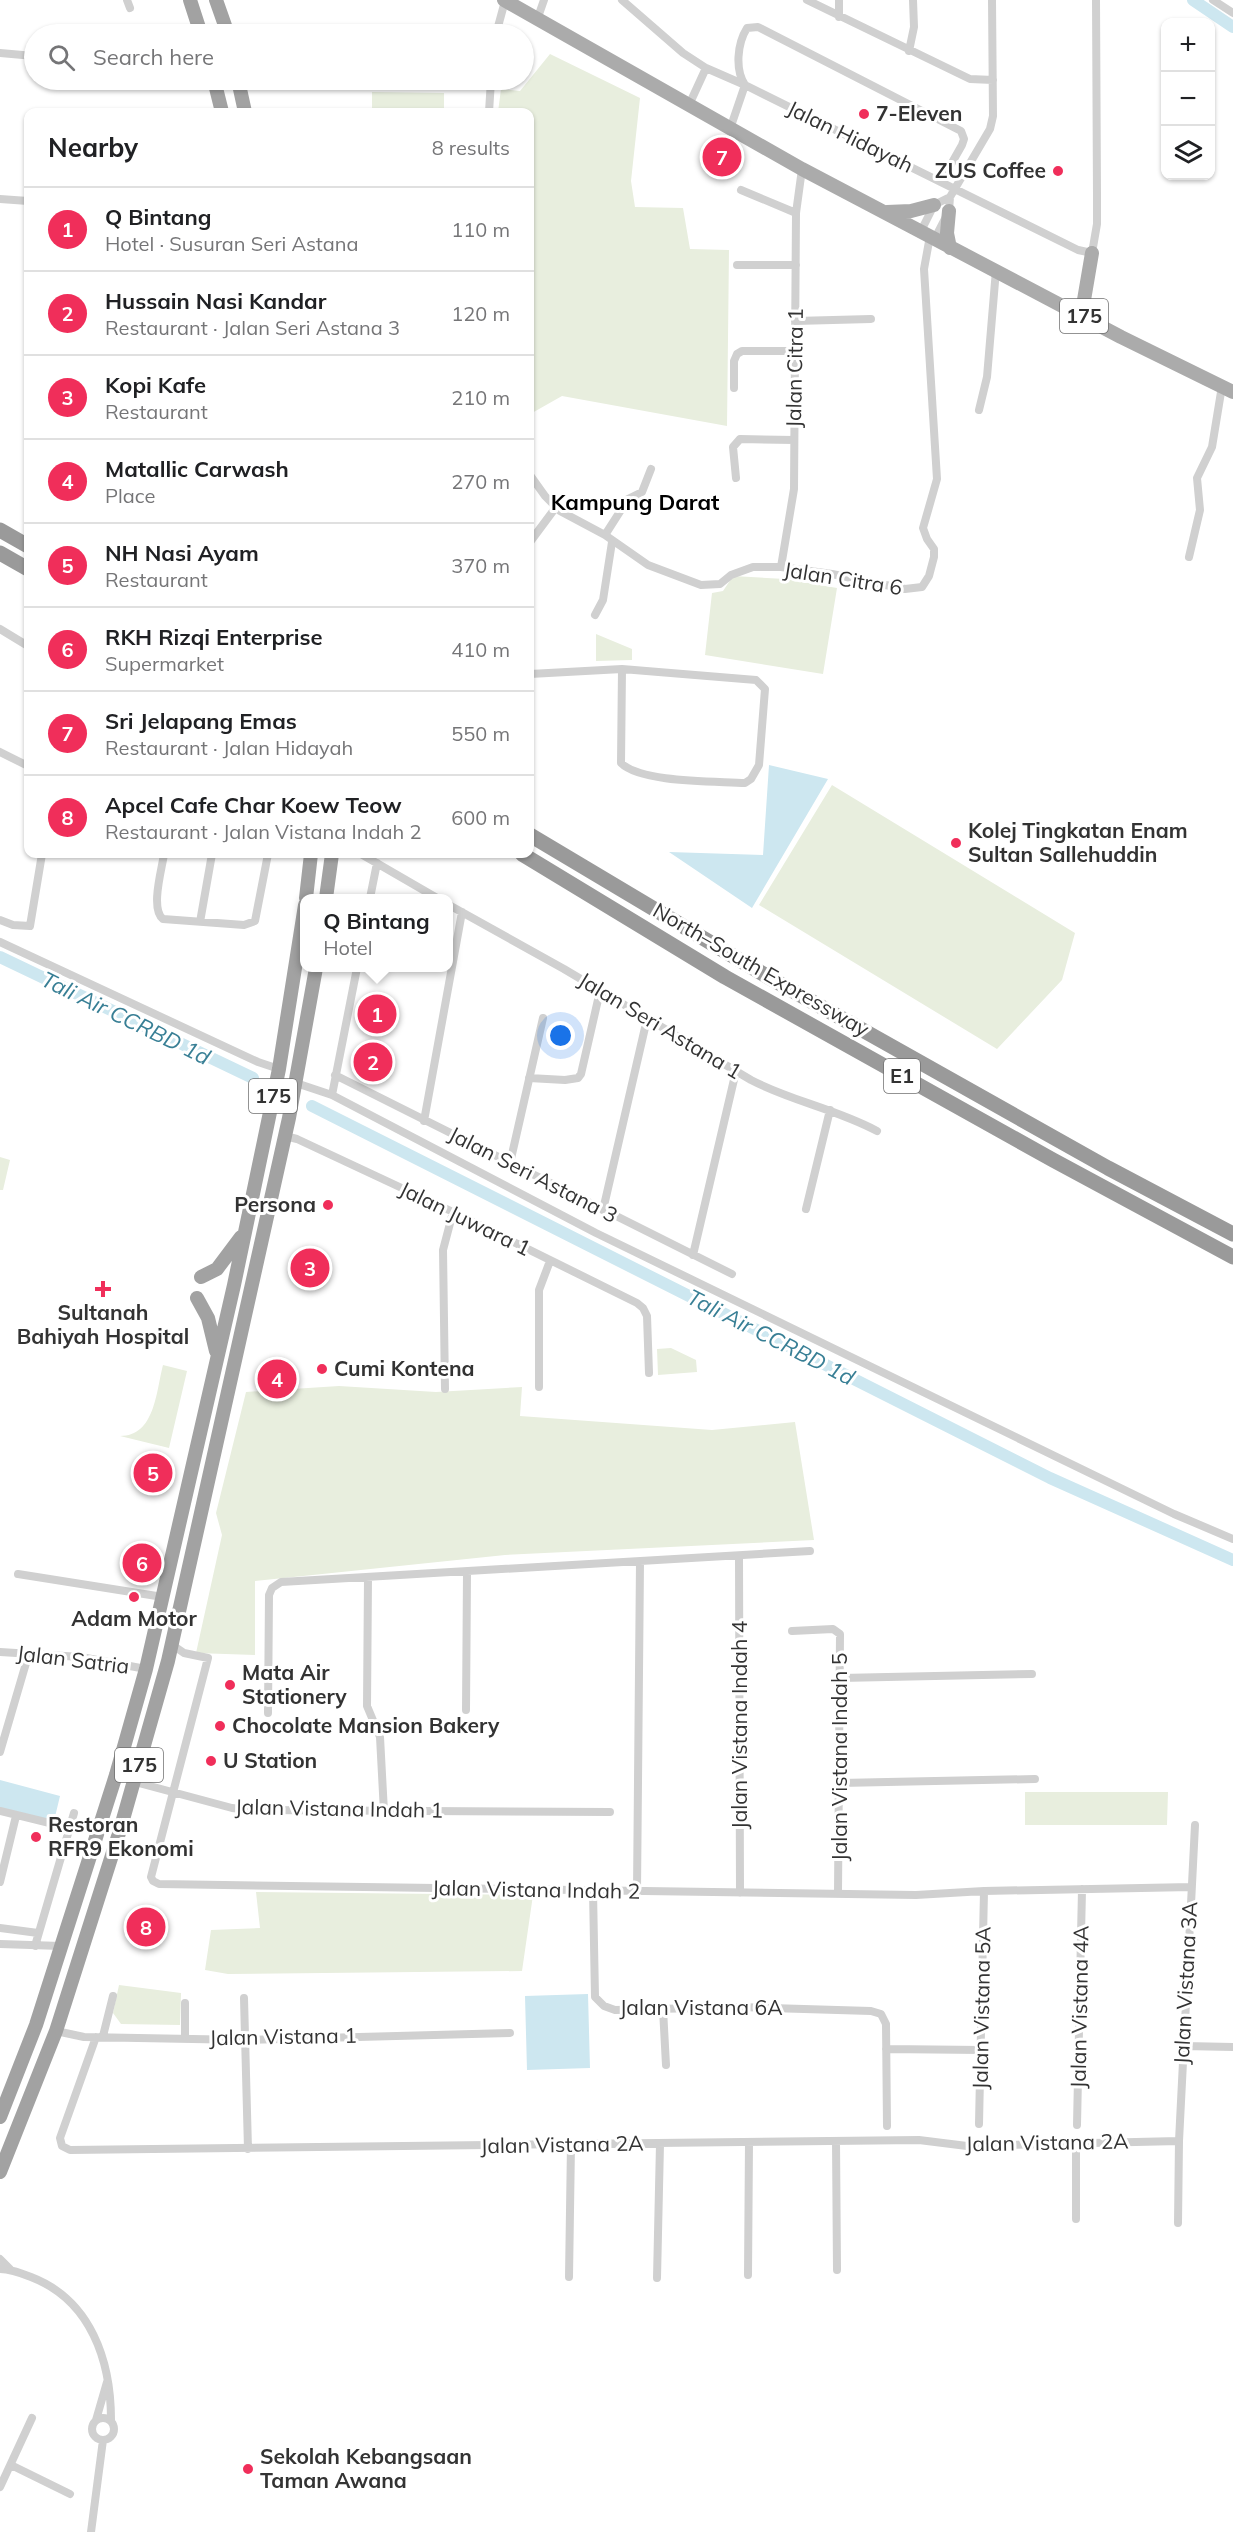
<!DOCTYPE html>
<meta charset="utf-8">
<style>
:root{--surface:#fff;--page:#f2f2f2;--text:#202124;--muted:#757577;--line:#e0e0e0;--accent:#f02e5a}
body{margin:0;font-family:Mulish,sans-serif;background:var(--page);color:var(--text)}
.controls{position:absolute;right:18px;top:18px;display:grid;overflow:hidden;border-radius:12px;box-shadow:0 2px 4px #0004}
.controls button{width:54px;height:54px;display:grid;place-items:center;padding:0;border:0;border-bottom:2px solid var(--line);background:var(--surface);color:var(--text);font:30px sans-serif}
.you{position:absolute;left:561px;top:1036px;width:21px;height:21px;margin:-15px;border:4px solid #fff;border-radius:50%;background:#1a73e8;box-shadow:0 0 0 9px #1a73e833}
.badge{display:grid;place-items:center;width:39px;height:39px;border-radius:50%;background:var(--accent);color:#fff;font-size:20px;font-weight:700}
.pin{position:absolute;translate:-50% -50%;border:3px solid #fff;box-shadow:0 2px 6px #0006}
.popup{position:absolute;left:300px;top:894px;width:153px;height:78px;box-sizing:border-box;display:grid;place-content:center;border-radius:12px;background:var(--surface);filter:drop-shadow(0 2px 4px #0005);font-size:20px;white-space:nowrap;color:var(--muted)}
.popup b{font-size:22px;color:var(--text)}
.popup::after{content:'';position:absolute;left:50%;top:100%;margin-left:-12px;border:12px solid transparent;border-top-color:var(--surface)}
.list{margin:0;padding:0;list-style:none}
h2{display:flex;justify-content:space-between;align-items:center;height:78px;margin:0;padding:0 24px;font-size:26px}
h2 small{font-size:20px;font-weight:400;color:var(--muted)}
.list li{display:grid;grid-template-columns:39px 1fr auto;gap:18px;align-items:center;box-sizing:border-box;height:84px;padding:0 24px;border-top:2px solid var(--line)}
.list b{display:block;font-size:22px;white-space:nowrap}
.list p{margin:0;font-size:20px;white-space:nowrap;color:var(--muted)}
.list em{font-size:20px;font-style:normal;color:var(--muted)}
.icon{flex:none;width:33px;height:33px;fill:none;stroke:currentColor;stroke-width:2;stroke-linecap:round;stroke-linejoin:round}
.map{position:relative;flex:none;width:1233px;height:2532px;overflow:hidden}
.search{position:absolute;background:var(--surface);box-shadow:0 2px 4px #0004;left:24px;top:24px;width:510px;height:66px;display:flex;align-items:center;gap:15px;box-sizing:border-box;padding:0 21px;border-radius:33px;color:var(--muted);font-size:22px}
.panel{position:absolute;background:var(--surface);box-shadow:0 2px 4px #0004;left:24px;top:108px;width:510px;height:750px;border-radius:12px}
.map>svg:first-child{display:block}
</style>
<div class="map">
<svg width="1233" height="2532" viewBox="0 0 1233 2532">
<rect width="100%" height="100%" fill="#fff"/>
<path fill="#e8eede" d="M550,54L640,98L631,181L635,207L683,208L690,249L729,250L727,426L562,396L532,413L530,412V112H498L501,89L520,91Z
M372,92L444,93V112H372Z
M733,576L785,579L837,588L823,674L705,655L712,593L723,591Z
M596,634L632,649V660L596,661Z
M832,785L1075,933L1062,980L997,1049L759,905Z
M0,1157L10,1160L3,1190H0Z
M671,1348L696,1360L697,1372L658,1375L657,1349Z
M163,1365L187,1371L169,1448L120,1436C155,1436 156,1392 163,1365Z
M339,1386L436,1392L522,1387L520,1416L712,1430L795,1422L814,1540L505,1555L255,1581V1655L196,1653L222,1535L216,1513L246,1392Z
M1025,1792H1168L1167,1825H1025Z
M256,1892L533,1895L522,1971L228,1974L205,1970L211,1930L260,1928Z
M119,1985L181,1993L180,2025L121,2024L113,2013Z"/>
<path fill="#cde7f0" d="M769,765L828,779L752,908L669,852L763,855Z
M0,1780L60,1796L54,1821L0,1808Z
M588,1994L590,2068L527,2070L525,1996Z"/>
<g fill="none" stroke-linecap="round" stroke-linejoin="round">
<path stroke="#cde7f0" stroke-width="12" d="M1193,0L1233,27
M0,957L253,1078
M312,1106L1050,1478L1233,1560"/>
<path stroke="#d0d0d0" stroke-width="8" d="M127,0L130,8
M622,0L683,53L706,68L745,85L1078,250L1092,253L1097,224V196L1096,0
M807,0L970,79L993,80
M839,0V17
M1213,0L1233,13
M537,20L544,0
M496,34L505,1
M909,51L914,27L913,0
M0,53L34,56
M689,105L706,68
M489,112L491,80
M730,129L745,85C735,70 737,44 747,28L758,27L961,131L964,139L962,145L941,182
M741,190L796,213
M0,199L28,201
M921,231L934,205L950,197
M935,238L949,211L950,197L990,129L993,116L992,0
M737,265H796
M795,321L871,319
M734,388V361L737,354L742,351H795
M979,410L987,377L996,270
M530,475L545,496L560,511L605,535L648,565L701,585L720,584L731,575L753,567H781L832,574L905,589L922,587L929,576L934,557V549L927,539L923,528L937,479L924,269L930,236
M736,478L733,447L740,439L794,440
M605,535L628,499L642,492L651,469
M530,542L556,507
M1189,557L1200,510L1197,478L1212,447L1222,386
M781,567L794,489L796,213L802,169
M595,615L603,600L612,542
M0,629L28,646
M530,674L622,669L756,680L765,689L759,765L751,779L745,783C715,781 641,783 621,763L622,669
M0,752L28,766
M164,854C162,869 150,909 163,919L244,925L255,921L268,854
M361,854L437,898
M370,898L377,863
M449,905L564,969L751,1080C791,1101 836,1109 877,1131
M0,920L13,925L30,926L42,854
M200,922L212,854
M0,942L258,1062L279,1069
M335,1075L732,1274
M529,1078L565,1080L578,1078L581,1074L600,991
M296,1083L332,1095L596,1233L1174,1514L1233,1539
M332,1095L357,968
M424,1121L462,912
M285,1136L297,1139L453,1212L637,1303L643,1308L647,1316L649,1373
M510,1163L543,1018
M806,1209L830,1110
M603,1210L647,1019
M693,1255L736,1071
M539,1387V1290L550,1261
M445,1389L443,1250L453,1212
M739,1557L740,1893
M18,1574L163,1597
M368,1578L367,1706L380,1737L384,1812
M792,1631L833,1629L840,1634L838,1894
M171,1644L184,1653L208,1658L151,1877L153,1881L159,1884L916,1895L984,1891L1191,1887
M0,1652L81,1657L146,1669
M840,1678L1032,1674
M466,1710L467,1573
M268,1713L269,1595L272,1588L281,1582L810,1551
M0,1752L29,1653
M135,1782L232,1808L250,1810L610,1812
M840,1783L1035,1779
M0,1811L70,1828
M0,1882L16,1816
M593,1891L595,1997L604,2006L615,2010L739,2007L871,2011L881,2014L886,2024L887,2126
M637,1891L640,1562
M0,1928L38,1933
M0,1944L61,1946
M35,1946L74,1813
M244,1998L248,2149
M663,2009L666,2065
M56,2031L84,2037L246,2040L510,2033
M103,2036L113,1996
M96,2037L60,2138L62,2146L70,2150L919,2140L967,2146L1179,2141
M185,2038V2003
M1184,2046L1233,2047
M886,2049L981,2050
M979,2124L984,1891
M1077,2125L1082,1889
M836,2141L837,2270
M1076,2142V2219
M1178,2223L1179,2141L1195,1825
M0,2259L10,2269
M0,2269C11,2269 21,2273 31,2277C91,2300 111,2361 111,2420
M748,2275L749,2142
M569,2277L571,2144
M657,2278L660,2144
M92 2429a11 11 0 1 1 22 0a11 11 0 1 1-22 0Z
M96,2420L107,2382
M11,2465L70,2494
M0,2487L32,2418
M91,2532L103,2440"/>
<path stroke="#ababab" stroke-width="14" d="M504,0L802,169L1121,337L1233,392
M949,211L947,233L950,248
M887,212L911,211L934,205
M1092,253L1084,300L1089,309L1101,318"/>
<path stroke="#a2a2a2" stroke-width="14" d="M190,0L201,34
M216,0L228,34
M214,80L222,112
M238,80L245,112
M306,898L311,854
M326,898L332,854
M201,1277L217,1269L241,1237
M197,1298L208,1318L216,1351
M0,2117L36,2025L116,1775L146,1669L234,1285L279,1069L305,905
M0,2172L56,2031L120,1830L168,1661L289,1118L316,968"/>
<path stroke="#9a9a9a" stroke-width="15" d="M0,530L28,546
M0,553L28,569
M530,835L770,978L1108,1168L1233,1234
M522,854L725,977L1053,1160L1233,1257"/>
</g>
<g fill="#f02e5a" stroke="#fff" stroke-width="2">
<circle cx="864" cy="114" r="6"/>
<circle cx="1058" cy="171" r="6"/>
<circle cx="956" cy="843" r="6"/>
<circle cx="328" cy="1205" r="6"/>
<path d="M100 1280h6v6h6v6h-6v6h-6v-6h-6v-6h6z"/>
<circle cx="322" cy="1369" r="6"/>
<circle cx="134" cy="1597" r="6"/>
<circle cx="230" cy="1685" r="6"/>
<circle cx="220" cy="1726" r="6"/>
<circle cx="211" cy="1761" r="6"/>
<circle cx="36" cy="1837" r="6"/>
<circle cx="248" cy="2469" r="6"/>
</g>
<g text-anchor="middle" stroke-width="6" stroke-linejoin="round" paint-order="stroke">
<g fill="#fff" stroke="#707070" stroke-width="1.5">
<rect x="1060" y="299" width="48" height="34" rx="4.5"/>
<rect x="884" y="1059" width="36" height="34" rx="4.5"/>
<rect x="249" y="1079" width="48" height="34" rx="4.5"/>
<rect x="115" y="1748" width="48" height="34" rx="4.5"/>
</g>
<g font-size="20" font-weight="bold" fill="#333">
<text x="1084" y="323">175</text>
<text x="902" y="1083">E1</text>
<text x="273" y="1103">175</text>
<text x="139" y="1772">175</text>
</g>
<g font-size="21" font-weight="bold" fill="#333" stroke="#fff" text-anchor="start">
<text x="876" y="121">7-Eleven</text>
<text x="1046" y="178" text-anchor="end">ZUS Coffee</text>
<text x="968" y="838">Kolej Tingkatan Enam<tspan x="968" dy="24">Sultan Sallehuddin</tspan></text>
<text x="316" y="1212" text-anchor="end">Persona</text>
<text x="103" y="1320" text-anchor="middle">Sultanah<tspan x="103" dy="24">Bahiyah Hospital</tspan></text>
<text x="334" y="1376">Cumi Kontena</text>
<text x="134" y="1626" text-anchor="middle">Adam Motor</text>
<text x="242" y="1680">Mata Air<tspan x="242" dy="24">Stationery</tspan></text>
<text x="232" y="1733">Chocolate Mansion Bakery</text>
<text x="223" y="1768">U Station</text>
<text x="48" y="1832">Restoran<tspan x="48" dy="24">RFR9 Ekonomi</tspan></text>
<text x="260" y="2464">Sekolah Kebangsaan<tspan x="260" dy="24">Taman Awana</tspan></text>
</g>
<g font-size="21" fill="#333" stroke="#fff">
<text transform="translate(850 137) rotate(26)" y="7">Jalan Hidayah</text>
<text transform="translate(795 368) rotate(-89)" y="7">Jalan Citra 1</text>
<text transform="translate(843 579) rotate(9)" y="7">Jalan Citra 6</text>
<text transform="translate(761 970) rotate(30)" y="7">North–South Expressway</text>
<text transform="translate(660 1026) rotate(31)" y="7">Jalan Seri Astana 1</text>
<text transform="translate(533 1175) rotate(27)" y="7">Jalan Seri Astana 3</text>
<text transform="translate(465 1219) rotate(26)" y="7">Jalan Juwara 1</text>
<text transform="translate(73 1660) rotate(7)" y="7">Jalan Satria</text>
<text transform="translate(740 1725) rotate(-90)" y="7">Jalan Vistana Indah 4</text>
<text transform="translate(840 1757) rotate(-90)" y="7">Jalan Vistana Indah 5</text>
<text transform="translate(339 1809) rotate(1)" y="7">Jalan Vistana Indah 1</text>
<text transform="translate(536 1890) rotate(1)" y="7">Jalan Vistana Indah 2</text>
<text transform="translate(1186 1983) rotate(-87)" y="7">Jalan Vistana 3A</text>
<text transform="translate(1080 2007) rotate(-89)" y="7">Jalan Vistana 4A</text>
<text x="701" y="2015">Jalan Vistana 6A</text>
<text transform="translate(982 2008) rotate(-89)" y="7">Jalan Vistana 5A</text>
<text transform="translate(283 2037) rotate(-1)" y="7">Jalan Vistana 1</text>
<text transform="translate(1047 2143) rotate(-1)" y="7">Jalan Vistana 2A</text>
<text transform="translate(562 2145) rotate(-1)" y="7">Jalan Vistana 2A</text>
</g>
<g font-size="22" font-weight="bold" fill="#000" stroke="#fff">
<text x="635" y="510">Kampung Darat</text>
</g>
<g font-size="22" font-style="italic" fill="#387f95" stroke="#fff">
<text transform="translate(126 1018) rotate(26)" y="8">Tali Air CCRBD 1d</text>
<text transform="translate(771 1337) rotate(27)" y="8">Tali Air CCRBD 1d</text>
</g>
</g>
</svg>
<div class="controls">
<button>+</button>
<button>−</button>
<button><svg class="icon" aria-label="layers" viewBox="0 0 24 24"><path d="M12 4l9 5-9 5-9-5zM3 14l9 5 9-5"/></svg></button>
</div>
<div class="you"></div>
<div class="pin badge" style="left:377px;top:1014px">1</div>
<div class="popup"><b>Q Bintang</b>Hotel</div>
<div class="pin badge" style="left:373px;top:1062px">2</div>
<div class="pin badge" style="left:310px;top:1268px">3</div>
<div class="pin badge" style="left:277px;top:1379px">4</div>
<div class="pin badge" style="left:153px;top:1473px">5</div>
<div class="pin badge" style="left:142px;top:1563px">6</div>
<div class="pin badge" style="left:722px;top:157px">7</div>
<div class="pin badge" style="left:146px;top:1927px">8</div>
<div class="search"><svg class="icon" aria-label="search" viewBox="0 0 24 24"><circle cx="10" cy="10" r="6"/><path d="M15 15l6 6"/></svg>Search here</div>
<section class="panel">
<h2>Nearby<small>8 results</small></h2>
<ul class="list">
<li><span class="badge">1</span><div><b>Q Bintang</b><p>Hotel · Susuran Seri Astana</p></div><em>110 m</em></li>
<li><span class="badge">2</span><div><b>Hussain Nasi Kandar</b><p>Restaurant · Jalan Seri Astana 3</p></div><em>120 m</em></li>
<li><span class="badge">3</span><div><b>Kopi Kafe</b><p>Restaurant</p></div><em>210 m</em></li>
<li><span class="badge">4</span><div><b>Matallic Carwash</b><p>Place</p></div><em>270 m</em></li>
<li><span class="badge">5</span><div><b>NH Nasi Ayam</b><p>Restaurant</p></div><em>370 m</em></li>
<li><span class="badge">6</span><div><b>RKH Rizqi Enterprise</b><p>Supermarket</p></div><em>410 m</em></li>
<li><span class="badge">7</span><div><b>Sri Jelapang Emas</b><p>Restaurant · Jalan Hidayah</p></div><em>550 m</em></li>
<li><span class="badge">8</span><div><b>Apcel Cafe Char Koew Teow</b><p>Restaurant · Jalan Vistana Indah 2</p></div><em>600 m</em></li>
</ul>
</section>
</div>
